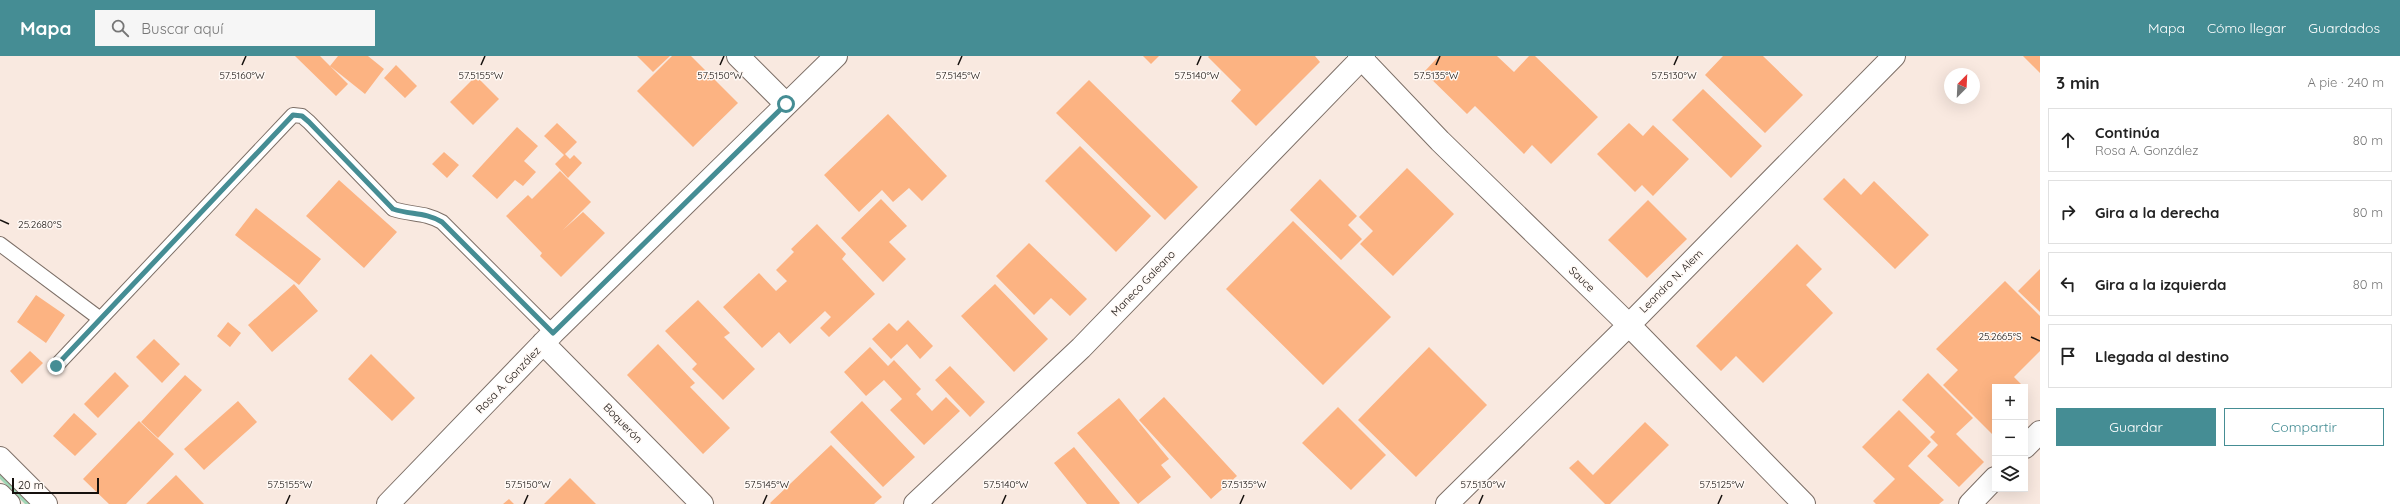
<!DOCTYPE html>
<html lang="es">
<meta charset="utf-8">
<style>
:root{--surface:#fff;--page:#f6f6f6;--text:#222;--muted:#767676;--line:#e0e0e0;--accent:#458d94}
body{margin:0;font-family:Quicksand,sans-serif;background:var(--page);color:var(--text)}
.controls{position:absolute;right:12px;bottom:12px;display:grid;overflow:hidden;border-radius:0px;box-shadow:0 4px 16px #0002}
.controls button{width:36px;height:36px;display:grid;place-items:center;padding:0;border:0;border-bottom:1px solid var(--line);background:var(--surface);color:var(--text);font:20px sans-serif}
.compass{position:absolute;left:1944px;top:12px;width:36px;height:36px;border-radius:50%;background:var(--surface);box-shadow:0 4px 16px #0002;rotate:24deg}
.scale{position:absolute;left:12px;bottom:10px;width:87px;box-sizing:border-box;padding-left:4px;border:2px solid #15100d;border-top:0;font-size:11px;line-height:14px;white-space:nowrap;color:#15100d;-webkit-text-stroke:3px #fff9f5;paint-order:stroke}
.stop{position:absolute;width:12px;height:12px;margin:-9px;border:3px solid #458d94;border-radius:50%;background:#fff}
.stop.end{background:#458d94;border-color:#fff;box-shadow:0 1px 4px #0008}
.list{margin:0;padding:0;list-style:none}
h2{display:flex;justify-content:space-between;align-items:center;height:52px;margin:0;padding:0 16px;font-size:17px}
h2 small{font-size:13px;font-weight:400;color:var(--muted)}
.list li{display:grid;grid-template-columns:26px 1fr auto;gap:12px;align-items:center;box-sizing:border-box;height:64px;margin:0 8px 8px;padding:0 8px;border:1px solid var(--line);border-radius:0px}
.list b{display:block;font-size:15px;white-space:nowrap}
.list p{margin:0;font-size:13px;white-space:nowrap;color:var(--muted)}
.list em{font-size:13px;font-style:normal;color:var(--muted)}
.actions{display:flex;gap:8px;padding:12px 16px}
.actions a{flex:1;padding:9px 0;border:1px solid var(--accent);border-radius:0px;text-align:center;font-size:14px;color:var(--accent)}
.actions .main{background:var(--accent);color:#fff}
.icon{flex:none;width:22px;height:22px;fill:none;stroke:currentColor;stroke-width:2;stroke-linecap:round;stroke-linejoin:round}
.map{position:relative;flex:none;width:2040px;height:448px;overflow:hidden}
header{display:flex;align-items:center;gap:24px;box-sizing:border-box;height:56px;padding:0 20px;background:var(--accent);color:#fff}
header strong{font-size:19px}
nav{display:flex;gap:22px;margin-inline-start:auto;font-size:14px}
.search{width:280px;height:36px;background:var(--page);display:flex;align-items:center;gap:10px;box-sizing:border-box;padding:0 14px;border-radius:0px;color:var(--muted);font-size:15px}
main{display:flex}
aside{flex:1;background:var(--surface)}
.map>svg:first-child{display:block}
</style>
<header>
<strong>Mapa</strong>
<div class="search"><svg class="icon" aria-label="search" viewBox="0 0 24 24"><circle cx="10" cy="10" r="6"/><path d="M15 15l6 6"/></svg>Buscar aquí</div>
<nav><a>Mapa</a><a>Cómo llegar</a><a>Guardados</a></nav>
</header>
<main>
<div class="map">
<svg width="2040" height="448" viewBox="0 0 2040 448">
<rect width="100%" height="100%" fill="#f9e9e0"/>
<path fill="#a1d6b6" d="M0,416L32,448H25L0,423Z"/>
<path fill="#fcb382" d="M295,0H320L348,28L336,40Z
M338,0H368L384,13L365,38L330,10Z
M637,0H670L653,16Z
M672,0H691L738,47L693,91L637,35Z
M1143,0H1159L1151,8Z
M1209,0H1315L1320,6L1256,70L1231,45L1241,34L1208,1Z
M1439,0H1497L1514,16L1529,0H1535L1598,61L1551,108L1532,89L1524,98L1475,50L1467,58L1424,16Z
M1723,0H1763L1803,39L1765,77L1705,19Z
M2023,0H2040V17Z
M396,9L417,30L405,42L384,22Z
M476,20L499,43L473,69L450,46Z
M1089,24L1198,131L1165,164L1056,57Z
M1703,33L1762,90L1731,122L1672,64Z
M888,58L947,120L922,145L909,132L893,146L882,134L859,156L824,119Z
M557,67L577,86L565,98L570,103L574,99L582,107L568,122L555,108L564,99L544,80Z
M1629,67L1643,80L1653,69L1689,103L1653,140L1642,129L1635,136L1597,98Z
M517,71L538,90L524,105L536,116L523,130L515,124L497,143L472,120Z
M1080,90L1151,160L1116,196L1045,125Z
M444,96L459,109L447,122L432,108Z
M1407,112L1454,158L1393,220L1360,188L1373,175L1359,161Z
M560,115L591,146L563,174L583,156L605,177L561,221L540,200L542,197L506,160L528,139L532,143Z
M1844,122L1861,139L1874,125L1929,179L1895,213L1823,143Z
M1320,123L1357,160L1348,169L1362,183L1341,204L1290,154Z
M339,124L397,176L364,212L306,160Z
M881,143L907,170L889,186L906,203L883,226L841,182Z
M1648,144L1687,183L1647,222L1608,184Z
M256,152L321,203L299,229L235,179Z
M1293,165L1391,261L1323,329L1226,233Z
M817,168L846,198L842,203L875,238L829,281L820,272L831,261L825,255L790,288L779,276L762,292L723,251L759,217L776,235L787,225L776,214L794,196L791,193Z
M1029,187L1087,243L1070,260L1051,242L1034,259L996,220Z
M1797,188L1822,213L1806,229L1833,257L1763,327L1736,300L1721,315L1696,290Z
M2040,213V256L2018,235Z
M2005,225L2040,260V295L2014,321L2024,331H1995V381L1943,329L1958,314L1936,293Z
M294,228L318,255L272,296L248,269Z
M995,228L1048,283L1014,316L961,260Z
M36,239L65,259L46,287L17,266Z
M698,244L730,277L724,281L755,313L723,344L692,313L697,308L665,275Z
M908,264L933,290L920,303L907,288L891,303L872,283L889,267L897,275Z
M228,266L241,277L230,291L217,280Z
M154,283L180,308L162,327L136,301Z
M658,288L695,327L690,331L730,372L703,398L627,319Z
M870,291L888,310L894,304L921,333L916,338L932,355L946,341L960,355L924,389L890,354L902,343L884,324L866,340L844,316Z
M1429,291L1487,349L1416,421L1358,364Z
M30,295L43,307L22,328L10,315Z
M371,298L415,342L392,365L348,323Z
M950,310L985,346L970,361L935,324Z
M115,316L129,330L98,362L84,348Z
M1928,317L1973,362L1956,378L1984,406L1959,431L1927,400L1938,389L1930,381L1935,376L1902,344Z
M185,319L202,334L158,382L141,366Z
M1164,341L1237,420L1211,443L1139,364Z
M1119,342L1169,403L1161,409L1171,421L1138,448L1077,377Z
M238,345L257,366L204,414L184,393Z
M862,345L915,401L883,431L830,376Z
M1338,351L1386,399L1351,434L1302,387Z
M1899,354L1931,386L1908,410L1944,444L1939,448H1876L1873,445L1895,423L1862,391Z
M74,357L97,378L75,400L53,380Z
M139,365L174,398L126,448H109L83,423Z
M1645,366L1669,389L1610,448H1605L1569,412L1578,404L1593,419Z
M831,389L882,441L874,448H771L770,447Z
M1074,391L1120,447L1119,448H1087L1054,407Z
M176,419L204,448H146Z
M570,422L596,448H544Z
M509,443L514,448H503Z"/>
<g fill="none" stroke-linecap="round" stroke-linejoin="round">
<defs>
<path id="service" d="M0,188L99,262
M56,310L293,59L302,60L309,66L393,153C411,159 425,156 442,166L553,277"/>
<path id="minor" d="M738,0L786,48
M1359,0L1440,85L1629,269L1804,448
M543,287L702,448
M2025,391L2040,376
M0,402L46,448
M0,439L9,448
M388,448L553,277L836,0
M915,448L1081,292L1364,0
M1447,448L1629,269L1894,0
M1970,448L1995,422"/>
</defs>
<use href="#service" stroke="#7d6f67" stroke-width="16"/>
<use href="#minor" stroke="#7d6f67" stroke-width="24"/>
<use href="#service" stroke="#fff" stroke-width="14"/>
<use href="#minor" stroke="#fff" stroke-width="22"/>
</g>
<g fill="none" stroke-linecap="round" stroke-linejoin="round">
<path stroke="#458d94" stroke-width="5" d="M56,310L293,59L302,60L309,66L393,153C411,159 425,156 442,166L553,277L786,48"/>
</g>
<path fill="none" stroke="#15100d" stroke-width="1.5" d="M242,9L246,0M481,9L485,0M720,9L724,0M958,9L962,0M1197,9L1201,0M1436,9L1440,0M1674,9L1678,0M0,164L9,168M2031,281L2040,285M286,448L290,439M524,448L528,439M763,448L767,439M1002,448L1006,439M1240,448L1244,439M1479,448L1483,439M1718,448L1722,439"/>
<g text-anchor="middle" stroke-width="3" stroke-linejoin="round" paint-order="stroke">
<g font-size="11" fill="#15100d" stroke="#fff9f5">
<text transform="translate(1582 223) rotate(44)" y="4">Sauce</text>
<text transform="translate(1671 225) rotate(-45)" y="4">Leandro N. Alem</text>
<text transform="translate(1143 227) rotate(-46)" y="4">Maneco Galeano</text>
<text transform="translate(508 324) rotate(-46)" y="4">Rosa A. González</text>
<text transform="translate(623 367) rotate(46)" y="4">Boquerón</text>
</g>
</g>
<g font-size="10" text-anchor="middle" fill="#15100d" stroke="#fff9f5" stroke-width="3" stroke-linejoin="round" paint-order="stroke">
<text x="242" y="23">57.5160°W</text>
<text x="481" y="23">57.5155°W</text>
<text x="720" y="23">57.5150°W</text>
<text x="958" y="23">57.5145°W</text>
<text x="1197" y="23">57.5140°W</text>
<text x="1436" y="23">57.5135°W</text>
<text x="1674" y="23">57.5130°W</text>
<text x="40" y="172">25.2680°S</text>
<text x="2000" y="284">25.2665°S</text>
<text x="290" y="432">57.5155°W</text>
<text x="528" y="432">57.5150°W</text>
<text x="767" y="432">57.5145°W</text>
<text x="1006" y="432">57.5140°W</text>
<text x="1244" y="432">57.5135°W</text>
<text x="1483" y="432">57.5130°W</text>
<text x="1722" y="432">57.5125°W</text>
</g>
</svg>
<div class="controls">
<button>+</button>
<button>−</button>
<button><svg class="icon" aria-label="layers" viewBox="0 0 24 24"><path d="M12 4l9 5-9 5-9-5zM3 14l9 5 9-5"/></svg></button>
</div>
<svg class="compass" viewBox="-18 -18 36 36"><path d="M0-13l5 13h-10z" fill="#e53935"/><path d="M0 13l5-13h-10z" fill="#767676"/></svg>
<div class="scale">20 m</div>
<div class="stop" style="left:786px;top:48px"></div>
<div class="stop end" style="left:56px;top:310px"></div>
</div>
<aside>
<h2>3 min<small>A pie · 240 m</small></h2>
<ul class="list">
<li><svg class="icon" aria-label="ahead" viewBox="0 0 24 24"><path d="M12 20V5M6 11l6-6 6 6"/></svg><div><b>Continúa</b><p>Rosa A. González</p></div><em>80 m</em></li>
<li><svg class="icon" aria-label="right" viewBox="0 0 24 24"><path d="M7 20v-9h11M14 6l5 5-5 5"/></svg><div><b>Gira a la derecha</b></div><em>80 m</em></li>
<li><svg class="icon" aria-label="left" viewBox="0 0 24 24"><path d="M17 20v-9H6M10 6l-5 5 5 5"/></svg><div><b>Gira a la izquierda</b></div><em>80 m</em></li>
<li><svg class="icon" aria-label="arrive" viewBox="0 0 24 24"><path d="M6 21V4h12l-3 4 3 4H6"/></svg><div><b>Llegada al destino</b></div></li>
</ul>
<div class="actions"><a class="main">Guardar</a><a>Compartir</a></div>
</aside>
</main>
